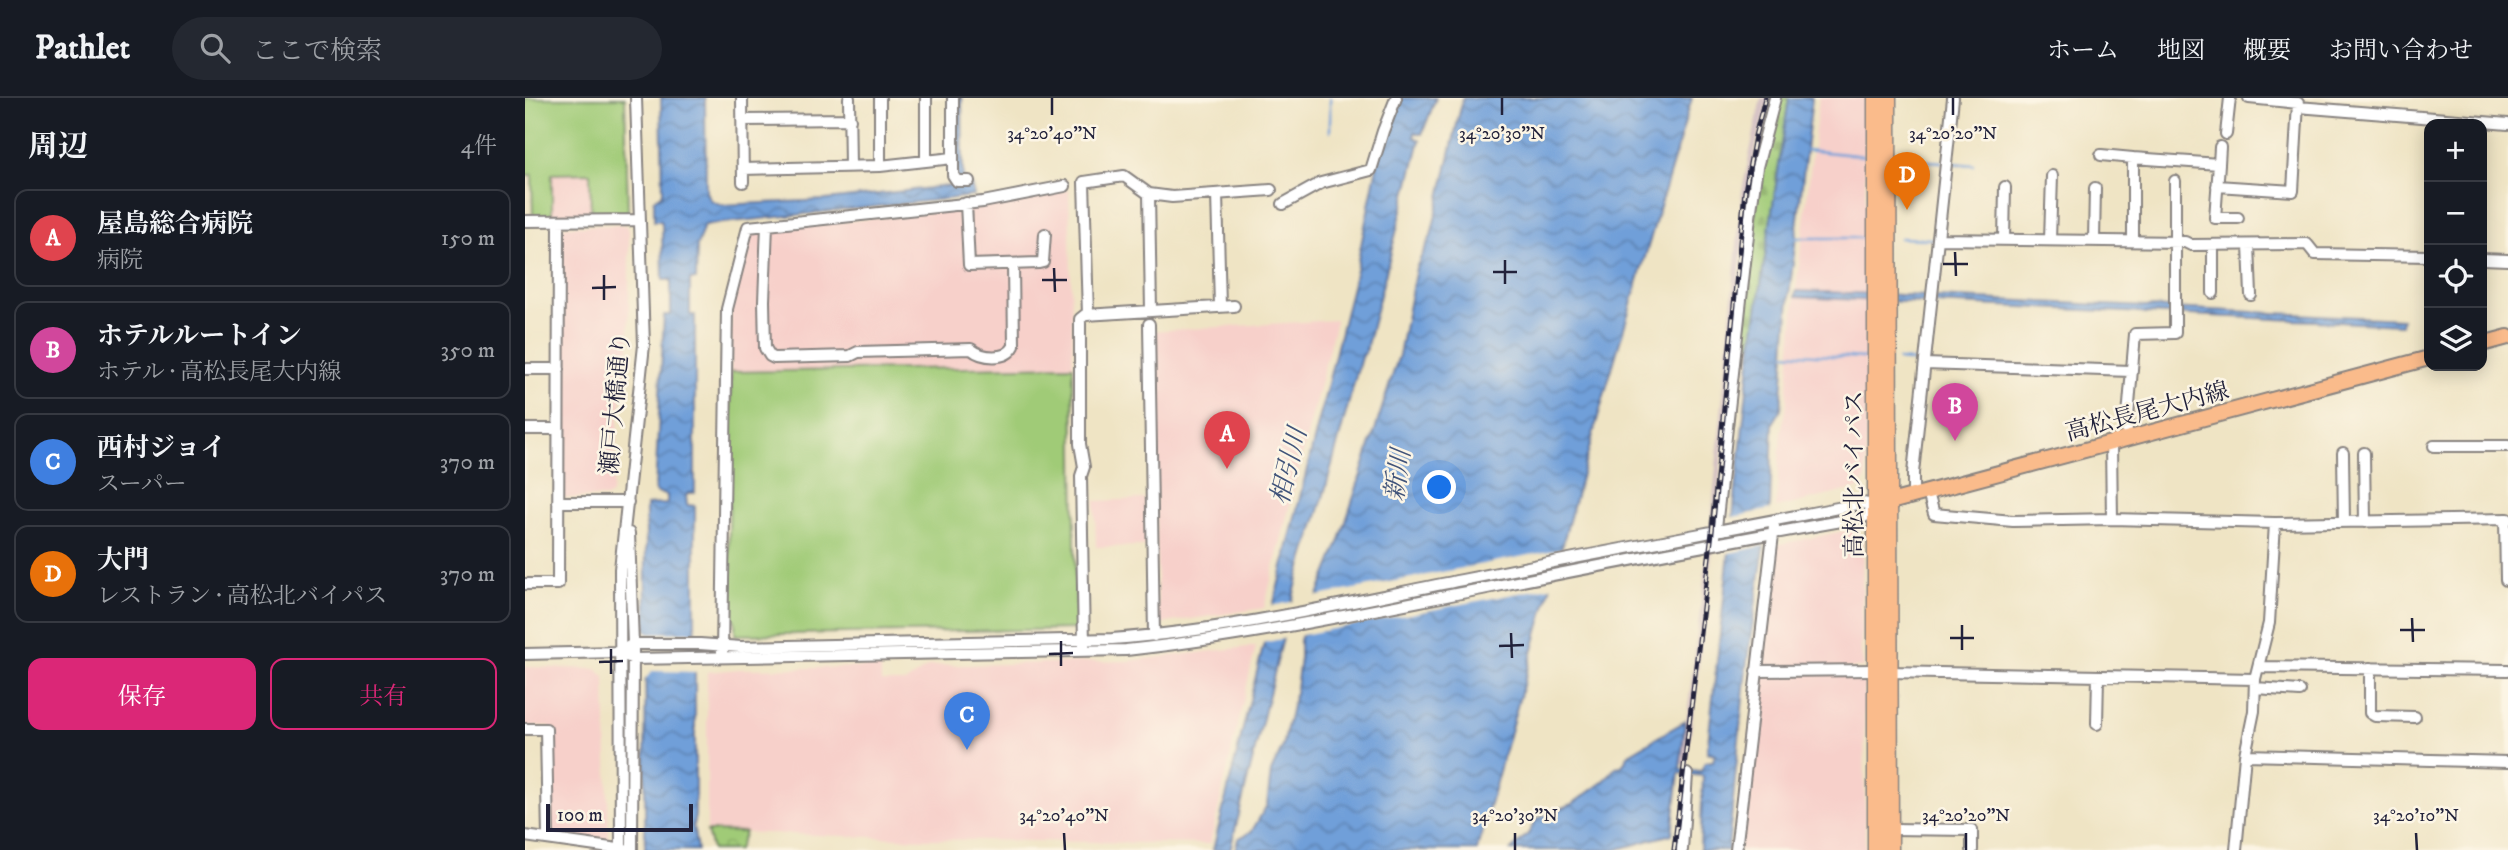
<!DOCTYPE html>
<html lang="ja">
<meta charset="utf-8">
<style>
:root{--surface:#171b24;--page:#242831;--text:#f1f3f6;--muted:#9ea1a6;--line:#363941;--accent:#db2777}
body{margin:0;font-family:"IM FELL DW Pica","Noto Serif JP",serif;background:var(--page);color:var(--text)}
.controls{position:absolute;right:21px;top:21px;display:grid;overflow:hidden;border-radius:14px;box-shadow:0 4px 18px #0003}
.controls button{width:63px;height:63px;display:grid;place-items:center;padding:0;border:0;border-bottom:2px solid var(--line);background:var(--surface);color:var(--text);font:35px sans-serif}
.scale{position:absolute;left:21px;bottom:18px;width:147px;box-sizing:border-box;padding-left:7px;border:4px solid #22223b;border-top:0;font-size:19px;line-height:24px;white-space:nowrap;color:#22223b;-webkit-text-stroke:5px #fcf5e5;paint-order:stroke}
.you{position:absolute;left:915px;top:390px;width:24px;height:24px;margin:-18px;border:5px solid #fff;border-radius:50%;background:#1a73e8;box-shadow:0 0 0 10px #1a73e833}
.badge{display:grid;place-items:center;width:46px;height:46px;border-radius:50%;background:var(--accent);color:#fff;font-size:23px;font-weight:700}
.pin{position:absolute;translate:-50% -58px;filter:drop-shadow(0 2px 4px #0008)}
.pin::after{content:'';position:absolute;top:37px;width:24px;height:21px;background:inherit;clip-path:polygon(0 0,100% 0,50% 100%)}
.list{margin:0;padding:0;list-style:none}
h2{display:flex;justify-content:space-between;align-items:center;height:91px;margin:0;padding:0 28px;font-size:30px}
h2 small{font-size:23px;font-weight:400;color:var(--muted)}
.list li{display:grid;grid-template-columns:46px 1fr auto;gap:21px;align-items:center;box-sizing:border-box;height:98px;margin:0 14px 14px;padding:0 14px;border:2px solid var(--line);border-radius:14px}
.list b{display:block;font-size:26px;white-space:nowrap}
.list p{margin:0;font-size:23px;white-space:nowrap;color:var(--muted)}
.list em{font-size:23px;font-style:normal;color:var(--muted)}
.actions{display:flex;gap:14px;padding:21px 28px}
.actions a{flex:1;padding:16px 0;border:2px solid var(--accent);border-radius:14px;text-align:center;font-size:24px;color:var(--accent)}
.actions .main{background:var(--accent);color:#fff}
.icon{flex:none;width:38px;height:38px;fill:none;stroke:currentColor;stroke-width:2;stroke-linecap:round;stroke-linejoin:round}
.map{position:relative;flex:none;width:1983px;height:752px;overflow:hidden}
header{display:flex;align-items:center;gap:42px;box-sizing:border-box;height:98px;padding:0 35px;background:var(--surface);border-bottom:2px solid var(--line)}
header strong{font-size:33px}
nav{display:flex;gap:38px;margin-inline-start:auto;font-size:24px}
.search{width:490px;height:63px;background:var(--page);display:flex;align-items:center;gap:18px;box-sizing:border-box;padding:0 24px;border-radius:38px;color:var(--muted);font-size:26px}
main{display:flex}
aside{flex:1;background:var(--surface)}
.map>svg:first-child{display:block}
</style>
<header>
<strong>Pathlet</strong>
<div class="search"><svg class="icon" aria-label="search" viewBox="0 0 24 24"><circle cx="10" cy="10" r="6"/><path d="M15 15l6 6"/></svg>ここで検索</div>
<nav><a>ホーム</a><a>地図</a><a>概要</a><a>お問い合わせ</a></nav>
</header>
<main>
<aside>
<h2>周辺<small>4件</small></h2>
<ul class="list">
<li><span class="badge" style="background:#e0444e">A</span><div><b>屋島総合病院</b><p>病院</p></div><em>150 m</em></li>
<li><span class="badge" style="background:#d1479c">B</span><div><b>ホテルルートイン</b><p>ホテル · 高松長尾大内線</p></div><em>350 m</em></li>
<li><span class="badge" style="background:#3f7fe0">C</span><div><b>西村ジョイ</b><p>スーパー</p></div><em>370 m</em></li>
<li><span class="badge" style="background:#e8710a">D</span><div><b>大門</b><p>レストラン · 高松北バイパス</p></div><em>370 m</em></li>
</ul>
<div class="actions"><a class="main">保存</a><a>共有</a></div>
</aside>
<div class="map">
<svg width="1983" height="752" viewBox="0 0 1983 752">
<defs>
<pattern id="cemetery-stones" width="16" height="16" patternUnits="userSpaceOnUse" patternTransform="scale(1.75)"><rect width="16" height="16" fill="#a0cb77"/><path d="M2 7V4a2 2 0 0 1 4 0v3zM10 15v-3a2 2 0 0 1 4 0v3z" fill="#8aae68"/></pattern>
<pattern id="park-crowns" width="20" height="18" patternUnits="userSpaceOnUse" patternTransform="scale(1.75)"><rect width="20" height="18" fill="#a0cb77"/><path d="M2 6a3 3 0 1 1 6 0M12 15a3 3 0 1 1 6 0" fill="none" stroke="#8aae68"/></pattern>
<pattern id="water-waves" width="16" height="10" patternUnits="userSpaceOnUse" patternTransform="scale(1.75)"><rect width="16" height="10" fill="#709fd9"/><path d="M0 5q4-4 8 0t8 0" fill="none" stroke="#5c81b1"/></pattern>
</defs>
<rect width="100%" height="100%" fill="#fcf5e5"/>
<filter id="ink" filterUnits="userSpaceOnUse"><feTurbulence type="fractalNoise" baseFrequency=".0143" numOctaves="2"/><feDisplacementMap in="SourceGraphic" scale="14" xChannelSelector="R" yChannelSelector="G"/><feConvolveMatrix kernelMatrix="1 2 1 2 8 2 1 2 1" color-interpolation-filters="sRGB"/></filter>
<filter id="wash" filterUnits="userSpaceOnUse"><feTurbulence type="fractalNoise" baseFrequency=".00686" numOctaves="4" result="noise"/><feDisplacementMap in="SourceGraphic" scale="28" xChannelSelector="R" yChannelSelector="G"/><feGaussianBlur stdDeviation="1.57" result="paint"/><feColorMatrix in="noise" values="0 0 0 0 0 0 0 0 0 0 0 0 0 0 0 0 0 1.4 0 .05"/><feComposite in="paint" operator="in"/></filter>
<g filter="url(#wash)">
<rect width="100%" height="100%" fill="#efe4c4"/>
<path fill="#f7d0ca" d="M1294,0H1340L1341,380L1334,390L1251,410L1256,333L1261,314L1270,199Z
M65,75L66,118L27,119L26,76Z
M544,92L548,268L206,274V211L227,134L453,109Z
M100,127L104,132V259L94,316L87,396L83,399L40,400L37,396V132L41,128Z
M811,222L739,510L633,526L628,233Z
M620,401V448L571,449L570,403Z
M1329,431L1338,440L1336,554L1339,570H1234L1250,447Z
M731,548L685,746L400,741L182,733V574L215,571L356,569V584H381L404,568L603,563Z
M0,569L72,571L80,579L84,744L30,738L27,735L25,628H0Z
M1233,574H1339L1340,752H1214Z"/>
<path fill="#d2bec2" d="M1236,0H1244L1233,39L1223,93L1188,446L1162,667L1156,666L1185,434L1217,93Z"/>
<path fill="#a0cb77" stroke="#617659" stroke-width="2" d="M0,0H100L103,112L99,117L66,118L65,75L27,76V119L8,120L7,77H0Z
M548,268L551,531L210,537V523L203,512L206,274Z"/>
<path fill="url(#cemetery-stones)" stroke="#617659" stroke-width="2" d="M1254,0H1264L1227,246L1215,245L1236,68Z"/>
<path fill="url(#park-crowns)" stroke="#617659" stroke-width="2" d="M182,733L220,734L213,752H187Z"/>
<path fill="url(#water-waves)" stroke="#49608a" stroke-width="2" d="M136,0H180L181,94L185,102L197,107L301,102L432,87V0H437L438,86H446L449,98L179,127L172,148L171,181L165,182V217H170V395H163L161,398L162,407L170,408V718L168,727L172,752H120L121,407L142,406V397L132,395L130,392L139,217H146V182H138L137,126L136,123H129V102L137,97L138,93Z
M876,0H911L897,36L890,34L889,39L895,42L840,255L836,259L798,400L774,476L705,752H688L831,172L855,53L868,28Z
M938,0H1167L1078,301L952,752H710L713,741L727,733L742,707L746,674L758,648L771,590L775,561V542L815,442L874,257L891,170L906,138Z
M1264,0H1287L1264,198L1256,312L1248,325L1245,409L1221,570L1203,752H1175L1178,678L1154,675L1147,736L1090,752H986L1003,736L1012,721L1047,706L1079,683L1091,669L1097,668L1104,656L1157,625L1160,623L1155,671L1176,673L1180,664L1188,663L1190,656L1182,654L1227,246Z
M1271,193L1402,198V205L1270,199Z
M1410,199L1877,221L1876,227L1410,205Z"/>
<path fill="#efe4c4" d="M1246,411L1242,447L1200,456L1204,420Z
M1040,450L1030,488L772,538L788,499Z
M771,503L762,540L737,545L746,508Z
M118,531L124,535L172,534L173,574L128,573L118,583Z"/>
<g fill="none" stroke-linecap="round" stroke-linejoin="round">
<path stroke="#709fd9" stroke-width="2.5" d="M805,0V34
M1281,52L1340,58
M1374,61L1417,64
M1426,65L1449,67
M1270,140H1340
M1375,140L1409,141
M1259,255L1339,260
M1373,262L1396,264"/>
</g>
</g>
<g filter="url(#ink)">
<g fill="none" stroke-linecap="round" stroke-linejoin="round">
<defs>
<path id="minor" d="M217,0L218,84
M324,0L325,69
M355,0V68L428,60
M401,0V63
M428,0V77L432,83H444
M1773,9L1983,26
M217,22L325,21
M1701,36L1705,0
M1576,57L1608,60V143
M1608,60L1694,66L1690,120H1713
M1694,66L1695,49
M218,71L355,68
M1692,88L1768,93L1773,5L1724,0
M624,96L626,213
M692,96L695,208
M441,105L444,167L514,165L518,164L520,136
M758,106L796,85L846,72L858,33L871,0
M0,123L115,122
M242,127L239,203L240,250L245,258L249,260L325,258L333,254L446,251C457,260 481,263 489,248L488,167
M1413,141L1660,144L1666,147L1782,146L1790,156L1904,158
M1479,142L1480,89
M1525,142L1527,78
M1569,143L1570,90
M1688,147V195
M1724,147L1726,197
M1957,161L1983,162
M563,217L559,84L599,78L624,96L647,99L746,92
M624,226L629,538
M1400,266L1606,273
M0,271H34
M0,331H32
M1601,342L1610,236L1650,235V83
M1586,346L1587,421L1750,425
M1909,348H1983
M1818,355L1819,424
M1839,355L1840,424
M1403,395L1409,416L1488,423L1587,421
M1388,399V375L1428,0
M33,404H103
M1980,421L1981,482
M104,435L108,546L107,752
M1190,439L1225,119L1232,69L1250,0
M0,486H33L34,123
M559,547L556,378L559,369L555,346V221L560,217L709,208
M94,554L108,546H175L216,549L587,541C706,532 821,505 937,482C1066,456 1194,433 1323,408L1338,405L1352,408
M197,554L202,211L223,129L458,104L540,88
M0,556L94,554L108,561L601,552C723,539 842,513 962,490C1088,465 1213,441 1339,419L1352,408
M1733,569L1983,572
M1845,570V615L1850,618L1890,619
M1231,573L1350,572
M1363,574L1730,581
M1730,590L1775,593
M1572,626L1573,578
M0,631H21L23,741
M1720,657L1983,664
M1365,731L1447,732V752
M0,738L100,752
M96,752L95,471L119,247L111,0
M1157,752L1162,676
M1211,752L1249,428
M1711,752L1720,657L1729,613L1730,581L1744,525L1750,425L1983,421"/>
<path id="major" d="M1957,246L1983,239
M1354,407L1904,260"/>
<path id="highway" d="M1351,0V752
M1363,0L1365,752"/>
</defs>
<use href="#minor" stroke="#888380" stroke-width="14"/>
<use href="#major" stroke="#888380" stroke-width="18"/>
<use href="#highway" stroke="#888380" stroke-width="19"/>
<use href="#minor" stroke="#fff" stroke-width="10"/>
<use href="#major" stroke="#fabb8b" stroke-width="14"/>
<use href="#highway" stroke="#fabb8b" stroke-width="16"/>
<defs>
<path id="rail" d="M1149,752L1187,434L1220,93L1230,38L1240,0"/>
</defs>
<use href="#rail" stroke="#22223b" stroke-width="5"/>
<use href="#rail" stroke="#fcf5e5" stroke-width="2.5" stroke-dasharray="8" stroke-linecap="butt"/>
</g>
</g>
<path fill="none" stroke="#22223b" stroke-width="2.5" d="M527,0V17M977,0V17M1428,0V17M1430,154L1431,178M980,162V186M1418,166H1443M529,170L530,194M968,174H992M79,177V202M517,182H542M67,190L91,189M1887,520L1888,544M1437,527V552M1875,532H1900M986,535L987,560M1425,540H1449M536,543V568M974,548L999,547M86,551V576M524,556L548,555M74,564L98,563M539,735L540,752M990,735V752M1441,735V752M1891,735L1892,752"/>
<g text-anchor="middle" stroke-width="5" stroke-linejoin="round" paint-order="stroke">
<g font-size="24" fill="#22223b" stroke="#fcf5e5">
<text transform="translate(90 305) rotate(-85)" y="8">瀬戸大橋通り</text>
<text transform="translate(1622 313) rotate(-15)" y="8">高松長尾大内線</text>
<text transform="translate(1329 376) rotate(-90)" y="8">高松北バイパス</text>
</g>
<g font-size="26" font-style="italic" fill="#41547a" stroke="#fcf5e5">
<text transform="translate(763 368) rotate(-76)" y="9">相引川</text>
<text transform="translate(872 377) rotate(-82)" y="9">新川</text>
</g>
</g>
<g font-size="18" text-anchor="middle" fill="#22223b" stroke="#fcf5e5" stroke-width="5" stroke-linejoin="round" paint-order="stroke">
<text x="527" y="41">34°20'40"N</text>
<text x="977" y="41">34°20'30"N</text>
<text x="1428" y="41">34°20'20"N</text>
<text x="539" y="723">34°20'40"N</text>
<text x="990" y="723">34°20'30"N</text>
<text x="1441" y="723">34°20'20"N</text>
<text x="1891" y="723">34°20'10"N</text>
</g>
</svg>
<div class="controls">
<button>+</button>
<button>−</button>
<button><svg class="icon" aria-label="locate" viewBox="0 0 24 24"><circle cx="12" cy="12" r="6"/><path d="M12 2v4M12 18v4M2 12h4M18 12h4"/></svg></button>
<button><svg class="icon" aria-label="layers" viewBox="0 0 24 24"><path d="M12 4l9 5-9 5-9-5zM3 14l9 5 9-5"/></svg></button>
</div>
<div class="scale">100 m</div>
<div class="you"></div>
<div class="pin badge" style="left:702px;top:371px;background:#e0444e">A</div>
<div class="pin badge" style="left:1430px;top:343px;background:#d1479c">B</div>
<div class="pin badge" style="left:442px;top:652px;background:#3f7fe0">C</div>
<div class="pin badge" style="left:1382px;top:112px;background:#e8710a">D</div>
</div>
</main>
